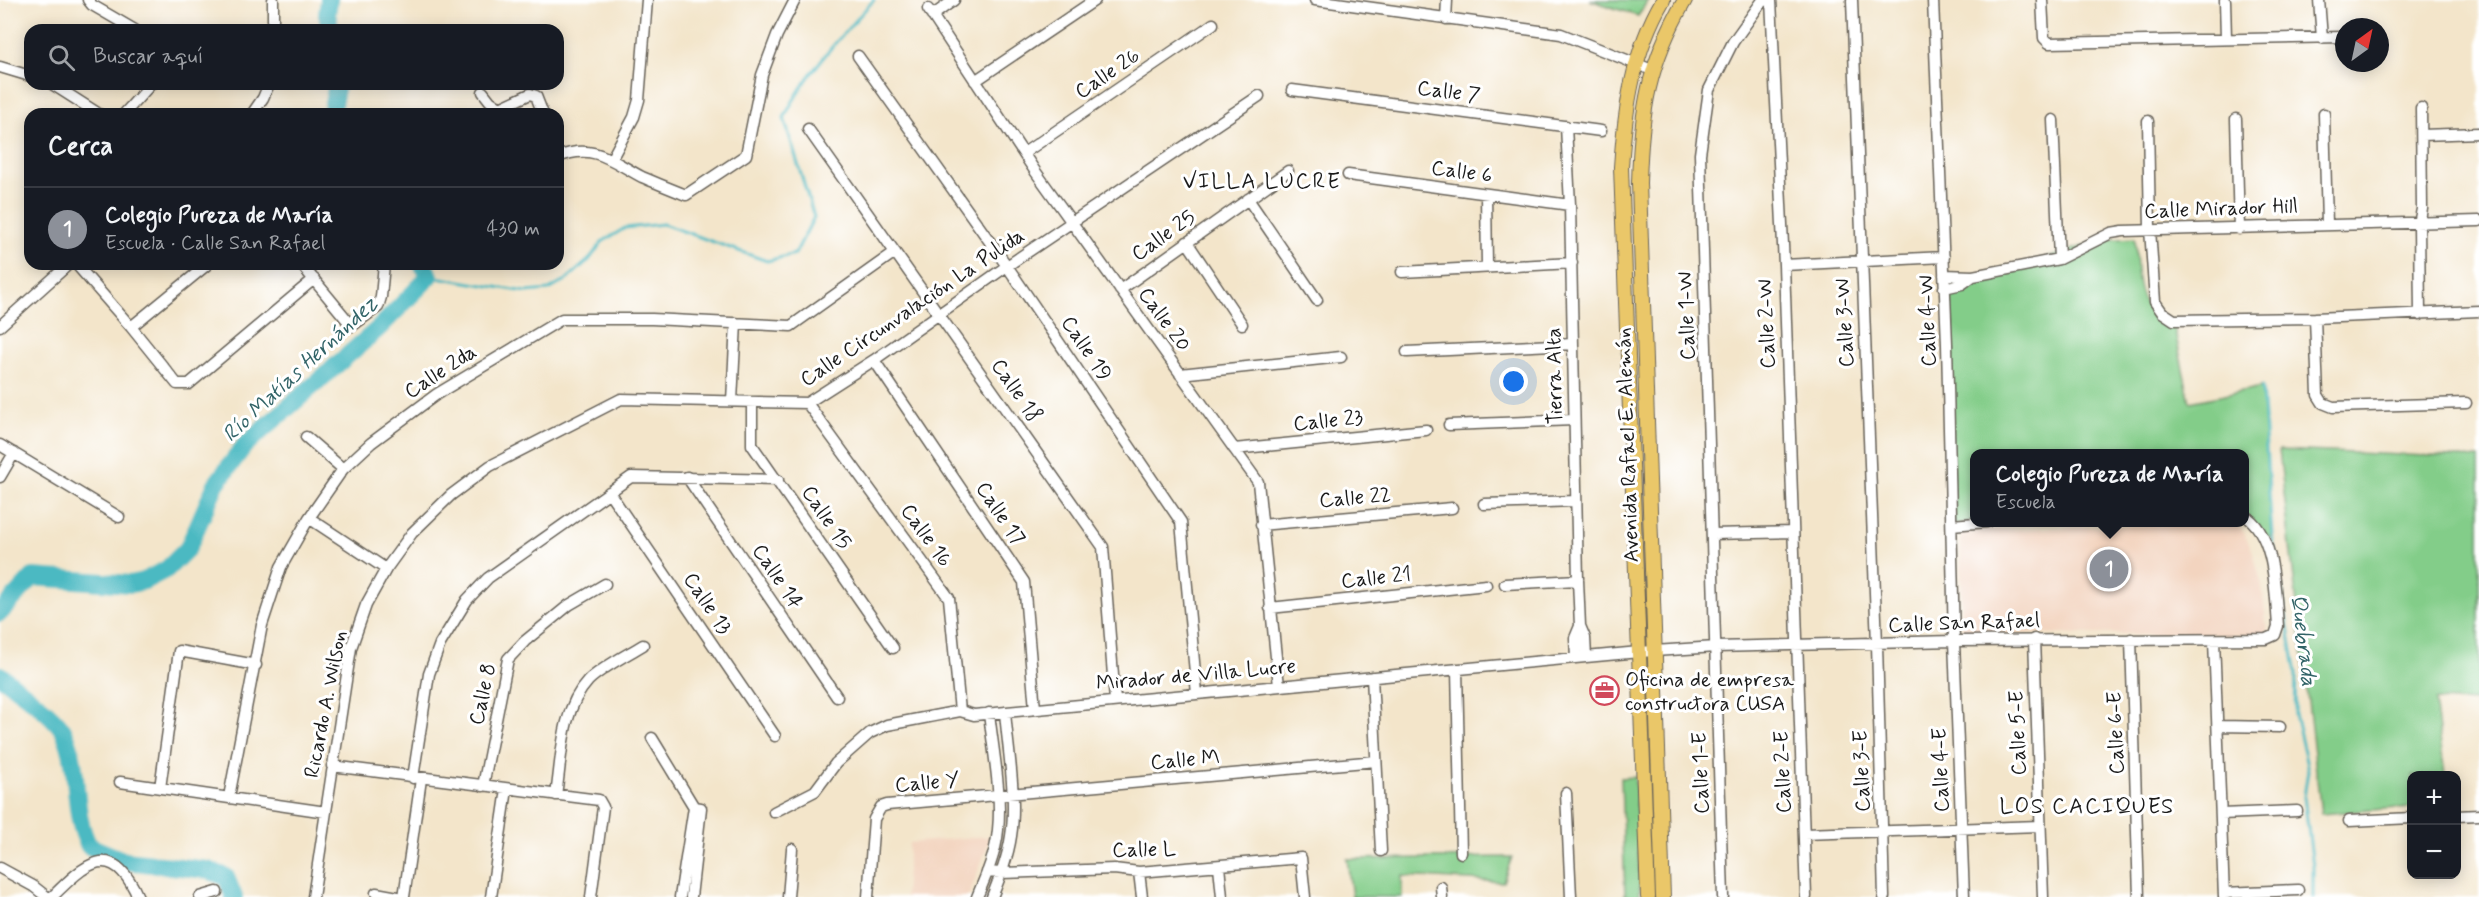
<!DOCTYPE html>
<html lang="es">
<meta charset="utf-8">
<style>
:root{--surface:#171b24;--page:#20242c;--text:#f1f3f6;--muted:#9ea1a6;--line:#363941;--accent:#8c9099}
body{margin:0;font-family:Mynerve,sans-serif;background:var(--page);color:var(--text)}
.controls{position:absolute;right:18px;bottom:18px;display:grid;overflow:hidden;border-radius:12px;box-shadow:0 3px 15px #0003}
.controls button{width:54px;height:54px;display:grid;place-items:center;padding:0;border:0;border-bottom:2px solid var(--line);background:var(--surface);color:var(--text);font:30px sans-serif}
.compass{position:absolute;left:2335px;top:18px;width:54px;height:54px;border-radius:50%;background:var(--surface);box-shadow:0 3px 15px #0003;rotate:33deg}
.you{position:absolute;left:1514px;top:382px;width:21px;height:21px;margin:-15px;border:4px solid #fff;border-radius:50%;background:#1a73e8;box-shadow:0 0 0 9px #1a73e833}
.badge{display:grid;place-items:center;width:39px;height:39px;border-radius:50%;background:var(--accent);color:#fff;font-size:20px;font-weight:700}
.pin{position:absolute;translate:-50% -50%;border:3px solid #fff;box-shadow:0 2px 6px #0006}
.popup{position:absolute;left:1970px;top:449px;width:279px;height:78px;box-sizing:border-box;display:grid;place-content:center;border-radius:12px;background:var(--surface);filter:drop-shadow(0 2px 4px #0005);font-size:20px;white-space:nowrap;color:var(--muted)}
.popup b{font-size:22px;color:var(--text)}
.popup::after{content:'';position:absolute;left:50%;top:100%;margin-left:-12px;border:12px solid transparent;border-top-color:var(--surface)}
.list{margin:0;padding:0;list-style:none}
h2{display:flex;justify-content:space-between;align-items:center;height:78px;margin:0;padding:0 24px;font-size:26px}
h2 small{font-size:20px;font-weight:400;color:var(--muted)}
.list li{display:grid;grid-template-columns:39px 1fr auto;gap:18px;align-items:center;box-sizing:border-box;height:84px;padding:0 24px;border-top:2px solid var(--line)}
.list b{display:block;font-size:22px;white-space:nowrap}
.list p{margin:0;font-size:20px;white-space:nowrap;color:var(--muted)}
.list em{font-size:20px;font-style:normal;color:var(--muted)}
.icon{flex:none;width:33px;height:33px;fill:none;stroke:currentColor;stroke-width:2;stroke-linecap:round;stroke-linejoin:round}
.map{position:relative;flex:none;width:2479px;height:897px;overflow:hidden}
.search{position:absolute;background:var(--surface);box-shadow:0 3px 15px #0003;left:24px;top:24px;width:540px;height:66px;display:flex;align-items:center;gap:15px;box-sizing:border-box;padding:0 21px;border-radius:18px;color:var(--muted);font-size:22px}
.panel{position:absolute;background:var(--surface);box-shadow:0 3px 15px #0003;left:24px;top:108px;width:540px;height:162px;border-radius:18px}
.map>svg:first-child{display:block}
</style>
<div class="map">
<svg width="2479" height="897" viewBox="0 0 2479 897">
<rect width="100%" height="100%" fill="#fff"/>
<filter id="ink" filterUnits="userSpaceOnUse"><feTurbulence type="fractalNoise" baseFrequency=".0167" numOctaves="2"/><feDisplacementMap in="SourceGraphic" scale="12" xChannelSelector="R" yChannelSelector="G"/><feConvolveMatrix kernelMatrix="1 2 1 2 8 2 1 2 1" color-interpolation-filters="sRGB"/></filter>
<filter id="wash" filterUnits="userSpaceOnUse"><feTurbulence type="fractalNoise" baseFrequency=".008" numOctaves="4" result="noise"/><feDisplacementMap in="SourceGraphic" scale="24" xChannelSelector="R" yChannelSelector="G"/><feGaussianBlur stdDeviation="1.35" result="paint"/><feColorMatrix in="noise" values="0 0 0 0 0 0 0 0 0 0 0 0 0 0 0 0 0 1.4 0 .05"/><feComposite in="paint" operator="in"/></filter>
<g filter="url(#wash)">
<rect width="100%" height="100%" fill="#f3e5ca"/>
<path fill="#f3d4bf" d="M2220,523L2238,527L2244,533L2253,552L2262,586L2267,635L1962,633L1961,531Z
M975,837H991L968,897H905L909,843Z"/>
<path fill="#83cd89" stroke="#507452" stroke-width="1.5" d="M1590,0H1648L1638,16Z
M2135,238C2139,279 2132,307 2174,327L2190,402L2262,387L2272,536L2265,539L2244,515V454H1974V522L1952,525L1945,292L2101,240Z
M2279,450L2479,458V702L2435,700L2445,775L2412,776L2411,807L2321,814Z
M1635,777L1640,897H1625L1621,778Z
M1512,857L1503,882L1402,876V897H1352L1347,859Z"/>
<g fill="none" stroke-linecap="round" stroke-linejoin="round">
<path stroke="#4bb9c2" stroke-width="3" d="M430,276L526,292L549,290L566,280L589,260L602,242L625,228L663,224L767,261L795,254L814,217L784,118C806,73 840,37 874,0
M2262,387L2272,536L2296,674L2295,714L2308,770L2304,797L2313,866V897"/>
<path stroke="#4bb9c2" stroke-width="18" d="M329,0L327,15L331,30
M331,114L337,84
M0,613L33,577L131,584L144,581L167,569L188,548L216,484L245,445L379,328L430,276L422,264
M0,675C17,689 56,715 65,734C81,770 71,812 89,846L125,861L208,870L226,877L234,897"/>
</g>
</g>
<g filter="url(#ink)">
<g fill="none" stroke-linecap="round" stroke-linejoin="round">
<defs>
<path id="minor" d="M88,0L92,5L135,30
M1315,0L1561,34L1652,70
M1771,0L1784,265L1806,897
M1852,0L1877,644L1884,897
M1933,0L1947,344L1954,641L1964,897
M2042,0L2044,38L2049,43L2344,37
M2225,0L2226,39
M2319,0L2322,38
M928,9L1035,171L1258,482L1279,686
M932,16L954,0
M1446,19L1447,0
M273,30V0
M858,56L1007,266L1181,522L1197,694
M0,67L30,76
M975,81L1095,0
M52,84L99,114
M1292,90L1601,131
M483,92L490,101L500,108L530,94L536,96L543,114
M124,114L151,84
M252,114L263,98L269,84
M2324,114L2327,224
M2236,119L2239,229
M2053,120L2059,259
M2148,121L2150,229L2155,302L2162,312L2174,320L2315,318L2479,311
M1566,126L1570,205L1578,580L1580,626L1585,638L1586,657
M808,129L1103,547L1115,701
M2422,135L2479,133
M1024,153L1213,24
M558,157C594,142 613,162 642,177C656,183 671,189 686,195L746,155L762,75L777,35L795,0
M612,158L634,117L639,100L647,0
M1348,175L1570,205
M1486,194L1487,266
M1248,199L1317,300
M1187,242L1242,324
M76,264L131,327L177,384H189L314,279
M301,264L352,326L378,307L381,297L384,264
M1784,265L1944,257
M1402,272L1572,263
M1944,275L1973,276L2059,259L2111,233L2123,231L2479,221
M1944,288L1962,284L1973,276
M1120,290L1288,171
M2420,315L2419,224L2422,209L2421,108
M2315,318L2318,395L2323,403L2333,407L2466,403
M0,326L69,264
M131,327L208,264
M1407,352L1573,344
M874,360L1024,582L1035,709
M1180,374L1341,357
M732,401L736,323
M752,402V445L893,648
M807,403L949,598L960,711
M1449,425L1574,420
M306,437L343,469
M0,445L119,517
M1234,449L1426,430
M0,477L14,453
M687,477L837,697
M609,492L775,736
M1484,504L1576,501
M309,518L386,569
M1261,525L1452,508
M1952,525L1987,522
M1713,534L1793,532
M1505,584L1578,580
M1270,608L1486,585
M2034,639L2043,897
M2131,639L2139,897
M2214,640L2224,897
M1576,658L1575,638L1580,626
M1457,669L1461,853
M1372,677L1381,851
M2218,726L2280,727
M652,738L694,807L680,897
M332,766L599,800L603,807L591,897
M413,778L429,674L440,644L467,600L488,578L631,477L778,480
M120,782L326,812
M483,786L508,659L525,641L569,605L605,584
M160,788L179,651L256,665
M1566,793L1571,897
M556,795C562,757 561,710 588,681C601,668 627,655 643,645
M229,797L262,625L281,567L309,518L343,469L371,443L437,394L562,319H652L791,326L895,252
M774,812L815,791L836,763L870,733L887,725L960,711L974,715L1639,652L1716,647L1954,641L2266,639L2275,635L2278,626C2275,593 2276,534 2244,515
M2221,814L2297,811
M2456,816L2479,815
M2349,821L2412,818
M1804,834L2040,826
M1219,866L1222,897
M0,868L33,886L47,897
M987,872L1001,873L1114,869L1139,872L1301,858L1305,897
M1139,872L1142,897
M1441,887L1442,897
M376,893L398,897
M2224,893L2298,890
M52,897C85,864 112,838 138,897
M200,897L217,892
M313,897L351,648L366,605L386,569L412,533L451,495L490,466L621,399L807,403L874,360L1007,266L1259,96
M404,897L421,779
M491,897L507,789
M691,897L701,808L694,807
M788,897L792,849
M868,897L874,819L881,807L887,805L1376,761
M977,897C986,876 996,853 998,830C1002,794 993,750 989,713
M992,897C1000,877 1008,857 1011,836C1017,798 1008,750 1005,712
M1723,897L1700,154L1709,90L1733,42L1763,0"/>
<path id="major" d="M1648,897L1621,167C1625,109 1633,51 1663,0
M1663,897L1639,183C1641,110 1648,64 1685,0"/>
</defs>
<use href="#minor" stroke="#676259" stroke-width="13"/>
<use href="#major" stroke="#676259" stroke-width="16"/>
<use href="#minor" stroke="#fff" stroke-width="10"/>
<use href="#major" stroke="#eac769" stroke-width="14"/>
</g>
</g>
<defs>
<symbol id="office-ring" viewBox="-11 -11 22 22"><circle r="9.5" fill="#fff" stroke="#d1495b" stroke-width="1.5"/><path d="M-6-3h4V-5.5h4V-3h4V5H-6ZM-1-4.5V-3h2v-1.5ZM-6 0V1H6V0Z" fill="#d1495b"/></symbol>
</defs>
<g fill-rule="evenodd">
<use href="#office-ring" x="1588" y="674" width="33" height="33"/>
</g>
<g text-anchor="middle" stroke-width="6" stroke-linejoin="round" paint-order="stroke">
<g font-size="21" fill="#1c1c1c" stroke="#fff">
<text transform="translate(1107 73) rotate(-34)" y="7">Calle 26</text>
<text transform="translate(1449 91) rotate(7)" y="7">Calle 7</text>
<text transform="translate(1462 171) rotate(8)" y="7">Calle 6</text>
<text transform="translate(2221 208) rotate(-2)" y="7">Calle Mirador Hill</text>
<text transform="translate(1163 235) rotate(-35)" y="7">Calle 25</text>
<text transform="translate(912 307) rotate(-34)" y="7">Calle Circunvalación La Pulida</text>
<text transform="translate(1686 316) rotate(-92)" y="7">Calle 1-W</text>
<text transform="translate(1165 319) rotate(54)" y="7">Calle 20</text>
<text transform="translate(1927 321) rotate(-92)" y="7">Calle 4-W</text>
<text transform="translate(1844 323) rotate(-93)" y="7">Calle 3-W</text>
<text transform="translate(1766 324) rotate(-92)" y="7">Calle 2-W</text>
<text transform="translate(1087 348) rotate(56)" y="7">Calle 19</text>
<text transform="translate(440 371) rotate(-33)" y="7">Calle 2da</text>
<text transform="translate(1554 376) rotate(-91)" y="7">Tierra Alta</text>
<text transform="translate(1017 390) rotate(55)" y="7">Calle 18</text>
<text transform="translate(1328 420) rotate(-6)" y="7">Calle 23</text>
<text transform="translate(1627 445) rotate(-92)" y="7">Avenida Rafael E. Alemán</text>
<text transform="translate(1355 497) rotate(-5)" y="7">Calle 22</text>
<text transform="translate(1001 513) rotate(56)" y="7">Calle 17</text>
<text transform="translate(827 517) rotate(56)" y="7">Calle 15</text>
<text transform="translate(927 535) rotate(54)" y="7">Calle 16</text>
<text transform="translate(778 576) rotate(56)" y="7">Calle 14</text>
<text transform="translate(1376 577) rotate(-6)" y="7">Calle 21</text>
<text transform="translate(708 603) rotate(56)" y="7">Calle 13</text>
<text transform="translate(1964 622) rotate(-2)" y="7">Calle San Rafael</text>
<text transform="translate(1196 674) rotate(-5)" y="7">Mirador de Villa Lucre</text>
<text transform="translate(482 694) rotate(-78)" y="7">Calle 8</text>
<text transform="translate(325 704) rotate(-79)" y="7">Ricardo A. Wilson</text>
<text transform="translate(2017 733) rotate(-92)" y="7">Calle 5-E</text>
<text transform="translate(2115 733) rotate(-92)" y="7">Calle 6-E</text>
<text transform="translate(1185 759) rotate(-5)" y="7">Calle M</text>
<text transform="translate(1940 770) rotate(-92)" y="7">Calle 4-E</text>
<text transform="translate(1861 771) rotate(-92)" y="7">Calle 3-E</text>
<text transform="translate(1782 772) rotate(-92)" y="7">Calle 2-E</text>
<text transform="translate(1700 773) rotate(-92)" y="7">Calle 1-E</text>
<text transform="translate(927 782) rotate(-5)" y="7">Calle Y</text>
<text transform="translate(1144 849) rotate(-1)" y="7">Calle L</text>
</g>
<g font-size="21" fill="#1c1c1c" stroke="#fff" text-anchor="start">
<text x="1625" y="686">Oficina de empresa<tspan x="1625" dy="24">constructora CUSA</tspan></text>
</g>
<g font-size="22" letter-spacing="1.5" fill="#1c1c1c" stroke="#fff">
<text x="1262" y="188">VILLA LUCRE</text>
<text x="2087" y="813">LOS CACIQUES</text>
</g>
<g font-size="22" font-style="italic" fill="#316367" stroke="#fff">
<text transform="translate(299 368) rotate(-43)" y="8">Río Matías Hernández</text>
<text transform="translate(2305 640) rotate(83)" y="8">Quebrada</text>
</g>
</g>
</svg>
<div class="controls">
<button>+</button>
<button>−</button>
</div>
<svg class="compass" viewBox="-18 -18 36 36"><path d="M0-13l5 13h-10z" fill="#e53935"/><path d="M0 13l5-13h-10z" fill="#9ea1a6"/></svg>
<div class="you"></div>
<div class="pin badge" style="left:2109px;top:569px">1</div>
<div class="popup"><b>Colegio Pureza de María</b>Escuela</div>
<div class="search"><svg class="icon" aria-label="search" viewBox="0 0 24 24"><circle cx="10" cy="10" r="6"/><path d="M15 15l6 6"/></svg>Buscar aquí</div>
<section class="panel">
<h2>Cerca<small></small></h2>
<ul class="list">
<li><span class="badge">1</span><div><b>Colegio Pureza de María</b><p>Escuela · Calle San Rafael</p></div><em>430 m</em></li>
</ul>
</section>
</div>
